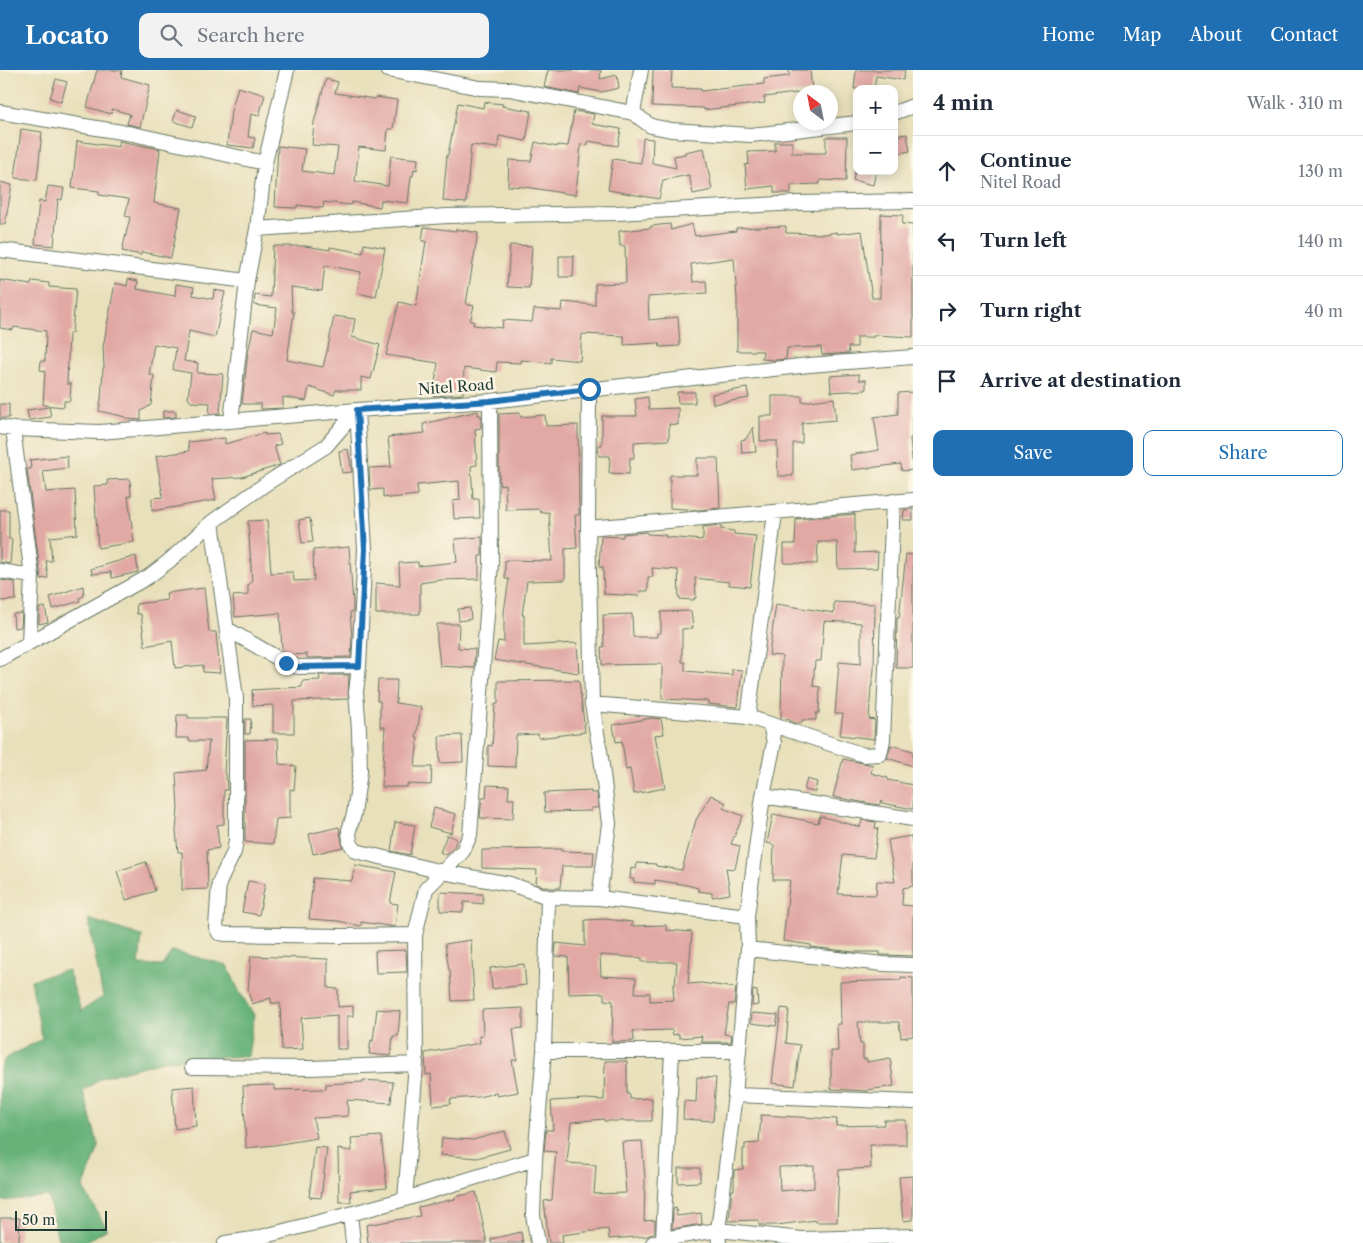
<!DOCTYPE html>
<meta charset="utf-8">
<style>
:root{--surface:#fff;--page:#f2f2f3;--text:#1f2937;--muted:#747a83;--line:#e0e1e3;--accent:#1f6fb2}
body{margin:0;font-family:"Libre Caslon Text",serif;background:var(--page);color:var(--text)}
.controls{position:absolute;right:15px;top:15px;display:grid;overflow:hidden;border-radius:10px;box-shadow:0 2px 12px #0003}
.controls button{width:45px;height:45px;display:grid;place-items:center;padding:0;border:0;border-bottom:1px solid var(--line);background:var(--surface);color:var(--text);font:25px sans-serif}
.compass{position:absolute;left:793px;top:15px;width:45px;height:45px;border-radius:50%;background:var(--surface);box-shadow:0 2px 12px #0003;rotate:328deg}
.scale{position:absolute;left:15px;bottom:12px;width:92px;box-sizing:border-box;padding-left:5px;border:2px solid #1f3d34;border-top:0;font-size:14px;line-height:18px;white-space:nowrap;color:#1f3d34;-webkit-text-stroke:4px #fcf5e5;paint-order:stroke}
.stop{position:absolute;width:15px;height:15px;margin:-11px;border:4px solid #1f6fb2;border-radius:50%;background:#fff}
.stop.end{background:#1f6fb2;border-color:#fff;box-shadow:0 1px 5px #0008}
.list{margin:0;padding:0;list-style:none}
h2{display:flex;justify-content:space-between;align-items:center;height:65px;margin:0;padding:0 20px;font-size:21px}
h2 small{font-size:16px;font-weight:400;color:var(--muted)}
.list li{display:grid;grid-template-columns:32px 1fr auto;gap:15px;align-items:center;box-sizing:border-box;height:70px;padding:0 20px;border-top:1px solid var(--line)}
.list b{display:block;font-size:19px;white-space:nowrap}
.list p{margin:0;font-size:16px;white-space:nowrap;color:var(--muted)}
.list em{font-size:16px;font-style:normal;color:var(--muted)}
.actions{display:flex;gap:10px;padding:15px 20px}
.actions a{flex:1;padding:11px 0;border:1px solid var(--accent);border-radius:10px;text-align:center;font-size:18px;color:var(--accent)}
.actions .main{background:var(--accent);color:#fff}
.icon{flex:none;width:28px;height:28px;fill:none;stroke:currentColor;stroke-width:2;stroke-linecap:round;stroke-linejoin:round}
.map{position:relative;flex:none;width:913px;height:1173px;overflow:hidden}
header{display:flex;align-items:center;gap:30px;box-sizing:border-box;height:70px;padding:0 25px;background:var(--accent);color:#fff}
header strong{font-size:24px}
nav{display:flex;gap:28px;margin-inline-start:auto;font-size:18px}
.search{width:350px;height:45px;background:var(--page);display:flex;align-items:center;gap:12px;box-sizing:border-box;padding:0 18px;border-radius:10px;color:var(--muted);font-size:19px}
main{display:flex}
aside{flex:1;background:var(--surface)}
.map>svg:first-child{display:block}
</style>
<header>
<strong>Locato</strong>
<div class="search"><svg class="icon" aria-label="search" viewBox="0 0 24 24"><circle cx="10" cy="10" r="6"/><path d="M15 15l6 6"/></svg>Search here</div>
<nav><a>Home</a><a>Map</a><a>About</a><a>Contact</a></nav>
</header>
<main>
<div class="map">
<svg width="913" height="1173" viewBox="0 0 913 1173">
<rect width="100%" height="100%" fill="#fcf5e5"/>
<filter id="ink" filterUnits="userSpaceOnUse"><feTurbulence type="fractalNoise" baseFrequency=".02" numOctaves="2"/><feDisplacementMap in="SourceGraphic" scale="10" xChannelSelector="R" yChannelSelector="G"/><feConvolveMatrix kernelMatrix="1 2 1 2 8 2 1 2 1" color-interpolation-filters="sRGB"/></filter>
<filter id="wash" filterUnits="userSpaceOnUse"><feTurbulence type="fractalNoise" baseFrequency=".0096" numOctaves="4" result="noise"/><feDisplacementMap in="SourceGraphic" scale="20" xChannelSelector="R" yChannelSelector="G"/><feGaussianBlur stdDeviation="1.12" result="paint"/><feColorMatrix in="noise" values="0 0 0 0 0 0 0 0 0 0 0 0 0 0 0 0 0 1.4 0 .05"/><feComposite in="paint" operator="in"/></filter>
<g filter="url(#wash)">
<rect width="100%" height="100%" fill="#e8e0bb"/>
<path fill="#67b27a" stroke="#437857" d="M88,849L142,866L139,895L162,896L172,881L227,895L239,921L254,945L248,986L166,990L103,1007L83,1021L99,1077L83,1118L107,1159L86,1172L58,1169L48,1126L0,1131V998L6,988L42,969L31,910L68,900L81,941L103,927Z"/>
<g id="blocks">
<path fill="#e1a8a4" fill-rule="evenodd" d="M97,0H122L121,7L150,15L140,57L127,54L130,44L112,39L111,44L87,37Z
M548,0H601L600,9L617,5L619,18L601,22L580,18L579,24L544,17Z
M653,0H672L671,18L701,19V21L764,14V9L789,6V0H810L812,21L764,27L765,33L704,40V38L652,36Z
M856,0H905L903,10L876,6L874,19H854Z
M56,9L67,12L61,32L50,28Z
M326,9L338,12L335,23L375,29V27L397,30L393,59H388L386,80L359,77L355,111L388,116L391,86L418,89L417,100L414,99L413,106H411L408,133L381,130L380,137L352,132L351,135L324,132L323,138L297,135V138L275,137L278,76L305,79L302,101L334,105L338,77L312,75L314,52Z
M238,17L265,25L259,46L251,44L248,67L255,68L253,78L227,75L231,41Z
M484,32L503,34L502,36L531,41L526,71L499,66L498,78L471,75L466,133L443,131L447,85H448L458,33L483,38Z
M177,40L196,46L192,57L173,51Z
M574,41L594,44L592,54L621,59L618,76L588,71V75L581,74L578,105L575,125L526,117L508,116L509,90L531,91L535,72L557,77V75L568,76Z
M21,59L42,62L37,110L15,108Z
M907,64L910,81L894,84V66Z
M826,67H847L846,111L820,110V114L791,115V123H774V116L747,119L745,95L749,94L748,82L775,81V72H792V83H826Z
M643,68L653,69L652,93L676,98L674,86L685,84V82L704,78L712,120L693,124L689,105L663,110L659,129L608,120L613,89L641,93Z
M77,71L119,77V71L160,79L154,133L181,138L171,188L142,182L141,185L122,181L130,147L125,146L129,129L99,125V121L72,118Z
M855,101H876L873,115L853,110Z
M0,112L12,115L5,154H0Z
M48,116L64,118L62,130L58,129L54,176L35,174L39,131L45,132Z
M881,144L903,145L902,154L913,155V267L874,265V267H857V277H848L849,283L822,285L821,277L787,278L786,289L776,290L762,289L763,281H737V228L734,188L691,194L693,212L706,211L707,223L648,227L649,250L678,247L680,276L660,277L659,273L624,275V266L582,264L580,291L551,288V293L521,290V293L497,292L496,302L464,298L463,324L433,326L438,293L386,285L399,232L416,236L426,171H422L424,157L456,161V159L478,163L466,234L474,236L470,251H474L473,255L502,258L503,250L532,252L534,239L562,241L563,232L595,235V214L626,213L625,176H620L619,161L651,158V156L670,154L671,160L692,154L695,166L736,161V158L759,157L786,156V163L825,164L837,162V164L862,161L872,228H880Z
M364,174L385,178L376,227L357,223L361,202L325,195L322,221L291,217L292,242H294L287,290L323,297L328,277L334,246L355,249L352,267L380,275L371,309L361,307V320H336L334,325L309,317L306,331L283,327V338L261,339V334H242L248,282L253,259L273,263L277,238L254,235L255,225L271,227L273,176H305L330,180V177L363,183Z
M510,175L532,176L529,218L507,217Z
M559,186H574L573,207H559Z
M128,209L138,211L137,219L175,226L176,214L194,217L193,225L213,229L214,220L225,222L215,267L189,261L184,291L198,293L197,303L223,304L220,343L209,344L210,333L191,332L188,328L191,303L173,300L176,278L154,274L149,305H154L151,335L141,341V350L126,349V347L99,341L101,329L103,298H104L103,277L115,213L127,216Z
M0,210L31,215L32,211L49,213V217L76,219L72,263H69L67,314H71L70,331H64V337L43,335L45,301L40,300L41,291H45L46,261L14,257L13,260L0,258Z
M859,304V310H866V320L831,322L830,306Z
M747,318L749,328L713,334L712,324Z
M677,322H695V333H678Z
M913,322L912,368H910L913,400L902,401L901,394L852,400L850,385L879,380L874,347L898,344V323Z
M772,326H802V332L834,328L836,350L802,353V373H793V406H778L777,371H760V346H772Z
M648,327L649,339L678,338V355L669,354V370L634,372V388H630L629,404L609,403L610,386H599L598,375H602V346H637L635,329Z
M0,334H9V348H0Z
M49,337L51,347L29,350L27,340Z
M163,341H176V347L163,348Z
M478,341V345H481V358L475,359L477,395L471,396L473,429H479L480,448L454,449L453,431L460,430L459,411L417,415L418,425L390,428L383,427V419L370,420L369,398L391,397L388,367L425,363L423,354Z
M520,343V347L545,345L546,356L578,355L579,445H575L577,478L565,479V510L527,511L522,545H524V576L577,573L579,603L494,590L498,571L504,572V542L509,509H505V490L552,491L549,442L541,443L540,439L506,440L505,414L499,415V344Z
M753,357L756,382L742,383L741,370L746,369Z
M265,363V365L278,364L281,374L274,376L280,395L242,407L212,409L216,430L152,441V428L163,427L156,386L189,381L188,372L225,368V374Z
M348,379L352,402L342,403L339,381Z
M67,386L68,398L43,401L46,422L75,420L77,464L50,467L52,491H46L48,508L41,509L27,399H31L30,390Z
M697,388H718L720,438L700,440L670,438V405H697Z
M130,409L131,426H128L134,472L98,478L94,416L108,415L107,410Z
M913,439V450H903L904,440Z
M0,440H9V469H12L10,494L0,492Z
M855,444V483L878,482L877,498L838,499L837,472H818L817,494L784,493V474H795L796,449Z
M310,448L313,472L302,473L299,450Z
M267,450L271,503L293,502L294,511L314,510L313,480L349,477L353,533V542H350L352,568L351,587L307,588V584L289,585L282,580L280,543L235,547L233,526L248,525V515L252,512L248,451Z
M721,455V459L734,461V464L756,466L750,517L729,515V512L695,508L696,528H694V530L679,529L678,500L652,498L653,507H648V521H640L639,526L604,524L603,497H599L601,466L623,467V464L647,462V464L666,465L665,467L703,470V457Z
M482,467V486H479V509L440,510L420,513V544H376V513L400,515L399,493L418,492V496L457,492L455,469Z
M906,484L913,485V598H896L897,548H899Z
M136,486L138,502L112,508L111,502L92,504L91,499Z
M0,510L15,512L16,530L0,531Z
M83,516L84,526L79,528L80,531L53,539L50,527Z
M204,518L209,562H216L220,603L203,602V595L175,598L172,571L145,576L141,544H137L136,534L167,530L166,523Z
M834,532L875,534L874,600L872,616H871L869,649L875,650L874,669L840,665L843,644H835L839,592L861,594V553L824,551L821,591H815L813,616L820,617L819,643H816V650H802V653H794L790,651V650L781,648L782,586L769,585L776,534L834,543Z
M45,537L48,552L39,554V538Z
M470,538L471,549L459,551L458,539Z
M691,541L693,558L682,559V592H685V601L732,605V599L742,600L738,637L708,634V631L662,629V594L602,595L601,577H604L603,545L632,544L633,567H657V563H661V542Z
M22,543L21,557L14,558L13,544Z
M437,554H459L458,578L475,579L474,598L440,596L437,570Z
M319,605H349L348,629L294,631V663H273V635L253,636L252,620L302,617V611L320,610Z
M378,610H397L396,633L421,637L416,668H418L415,697H432L431,715L407,714V717H382L385,657H380V631H377Z
M579,610L585,662L539,668L538,664L516,665L515,697L488,696V675L492,676L495,634H498V611Z
M177,645H188V648H227L224,703H226L227,720H224V754L217,755L219,778L207,780L208,819L182,820V782H178L176,761L178,739L176,703L206,700L209,671H189V668H176Z
M652,648L661,649L664,664L655,665L665,718L634,724L630,699L626,700L622,671L616,672L613,655Z
M245,649H251L250,664H245Z
M462,665L463,692L440,693L439,666Z
M278,669L279,694L296,696L294,720L290,719V748L276,749L273,774L245,772V670Z
M891,675L913,681V696L887,688Z
M843,689L873,695L871,703L888,708V710L913,715V739L882,733V730L879,735L833,727Z
M807,709L817,712L815,722L804,720Z
M487,715L509,716L508,729H514L513,749L480,748L482,728H486Z
M591,721V723H597L598,736V738H591V741L545,742L544,723Z
M711,725L726,733L723,738L743,746L731,774L740,776L735,799L726,798L730,824L712,827V823L698,821V818L687,815L655,810V814L633,812L634,809H630L631,798L636,799L637,793L656,794V796L682,800L696,750Z
M434,738L456,744L451,763L429,757Z
M773,744L818,753L820,746L860,757L862,750L876,752L875,758H878L874,788L843,785L838,824L876,825L877,811L895,812L888,770L911,766L913,780V816L903,818L902,835L913,836V886L884,885H880V882H853L811,877V875L783,871L790,810H773L774,775L767,773Z
M395,752L415,755L410,785L391,781Z
M339,757L343,777L313,784L309,764Z
M447,765L457,769L454,777L446,785L440,782Z
M561,779V781L594,782L593,796H562L560,818H550L536,814L537,800L482,798V780Z
M146,792L155,821L126,830L117,801Z
M355,795L396,802L390,833L398,834L395,857L361,852V856L338,851L309,849L313,808L352,811Z
M248,811L265,814L259,845L242,842Z
M440,822L483,824V834L464,832L463,842L440,841Z
M604,849L632,852L631,856L666,855V860L692,862L688,914L701,913L736,918L734,934H729L724,964L732,965L731,972H701L702,966L679,968V964L673,965L672,960L633,961L634,971L612,972L613,931L604,930V923L569,924L568,887L555,886L556,873L585,876V850ZM600,885L642,888V892H677L675,915H673L674,930L650,931V923H635L636,908L601,906Z
M471,870L474,930L452,931L450,900H449L445,874Z
M406,880L407,902L376,903L375,881Z
M251,886L328,889V918L338,919V937L353,936V946H347V979H337V945L301,948L303,979L282,980L280,933H271V928L252,934L248,921Z
M524,894L526,915L492,919L490,898Z
M901,907L913,908V966L901,968L899,952H858L860,974H863V989H867V992L890,988L894,1016L868,1020V1021L831,1019V981H838L837,954H841L840,912L901,910Z
M753,920L757,921L758,935L752,936Z
M523,938V958L513,959L517,990H512L518,1022L497,1026L496,1023L478,1027L450,1029L451,1034L433,1036L431,1004L426,1005L425,983L480,973L479,966H483L482,940Z
M781,938L789,939L786,973L800,975L795,1016L772,1013Z
M377,939L400,941L398,966H393L391,986L369,984L371,970L373,971Z
M752,943L778,945L776,956L751,953Z
M605,991H627V1024H630V1029L652,1028V1051H604V1049L571,1052L567,1093L596,1095L594,1124L626,1123L622,1072L642,1071L645,1110L644,1151L655,1150V1162L648,1166L609,1169L608,1159L562,1165L563,1173H549L544,1131L552,1130L556,1082L544,1081L546,1060H553L551,1031L585,1029L604,1030Z
M697,1007L716,1008L713,1051L683,1049L684,1031L696,1032Z
M363,1010L393,1012L391,1033L347,1030L348,1046L313,1048L317,1068L274,1075L246,1078L243,1016L274,1015V1020L326,1019V1014L363,1012Z
M194,1016L196,1056L175,1059L172,1018Z
M761,1045L837,1049L836,1056L884,1055V1050H906V1075H870L871,1098L839,1100L837,1152H816V1150L777,1155H759V1150L729,1151L732,1120H734V1100L743,1099V1079H745V1074L759,1073ZM814,1096V1118L780,1121L779,1097Z
M505,1061L510,1079L477,1088L440,1085L442,1068L473,1070Z
M381,1066L387,1118L350,1121L351,1132H339L338,1079L352,1081L351,1068Z
M315,1077L327,1078L321,1128L309,1127Z
M678,1098H700V1112L678,1113Z
M913,1106V1150L903,1151L899,1107Z
M476,1122L487,1173H368L366,1155L420,1146L418,1137L455,1129V1127Z
M676,1138L677,1146L701,1143L702,1154L672,1159L673,1139Z
M0,1148H20L19,1171H0Z
M521,1162L523,1173H491V1169Z"/>
</g>
</g>
<g filter="url(#ink)">
<use href="#blocks" fill-opacity="0" stroke="#657663" stroke-width="1"/>
<g fill="none" stroke-linecap="round" stroke-linejoin="round">
<defs>
<path id="street" d="M388,0L480,18L509,19L633,43L651,56L671,60L751,65L857,53
M0,42L133,64L265,93
M633,43L641,0
M894,43L913,36
M257,159L447,146L617,143L799,133L913,131
M0,180L247,211
M589,319L588,458L592,634L601,687L609,754L599,828
M357,340L365,479L359,596L356,622L359,660L360,702L354,744L349,760L350,773L356,781L364,783L442,802L510,814L548,827L599,828L747,846
M231,351L247,211L257,159L265,93L287,0
M0,357L13,359L100,362L357,340L490,331L809,295L913,287
M13,359L32,506L29,572
M212,452L236,628V770L234,782L219,813L216,857L219,863L226,864L343,866L415,865
M588,458L913,430
M0,501L32,506
M227,559L286,593L298,597L359,596
M0,589L148,507L169,491L212,452L267,413L326,376L357,340
M592,634L748,647
M770,654L864,685L880,684L883,670L893,431
M763,726L913,749
M748,879L883,894L913,895
M544,981H739
M192,997L310,998L416,994
M735,1025L913,1032
M405,1129L535,1089
M663,1169L672,981
M225,1173L253,1169L350,1144
M353,1173L350,1144L405,1129L416,994L415,865L426,819L463,781L470,765L491,493L490,331
M538,1173L533,1145L535,1089L544,981L548,827
M653,1173L663,1169L718,1160L802,1169L913,1166
M719,1173L718,1160L735,1025L748,879L747,846L763,726L774,673L770,654L748,647L775,443"/>
</defs>
<use href="#street" stroke="#657663" stroke-width="16"/>
<use href="#street" stroke="#fff" stroke-width="14"/>
</g>
</g>
<g fill="none" stroke-linecap="round" stroke-linejoin="round" filter="url(#ink)">
<path stroke="#1f6fb2" stroke-width="6" d="M286,593L298,597L359,596L365,479L357,340L490,331L589,319"/>
</g>
<g text-anchor="middle" stroke-width="5" stroke-linejoin="round" paint-order="stroke">
<g font-size="15" fill="#1f3d34" stroke="#fcf5e5">
<text transform="translate(456 317) rotate(-4)" y="5">Nitel Road</text>
</g>
</g>
</svg>
<div class="controls">
<button>+</button>
<button>−</button>
</div>
<svg class="compass" viewBox="-18 -18 36 36"><path d="M0-13l5 13h-10z" fill="#e53935"/><path d="M0 13l5-13h-10z" fill="#747a83"/></svg>
<div class="scale">50 m</div>
<div class="stop" style="left:589px;top:319px"></div>
<div class="stop end" style="left:286px;top:593px"></div>
</div>
<aside>
<h2>4 min<small>Walk · 310 m</small></h2>
<ul class="list">
<li><svg class="icon" aria-label="ahead" viewBox="0 0 24 24"><path d="M12 20V5M6 11l6-6 6 6"/></svg><div><b>Continue</b><p>Nitel Road</p></div><em>130 m</em></li>
<li><svg class="icon" aria-label="left" viewBox="0 0 24 24"><path d="M17 20v-9H6M10 6l-5 5 5 5"/></svg><div><b>Turn left</b></div><em>140 m</em></li>
<li><svg class="icon" aria-label="right" viewBox="0 0 24 24"><path d="M7 20v-9h11M14 6l5 5-5 5"/></svg><div><b>Turn right</b></div><em>40 m</em></li>
<li><svg class="icon" aria-label="arrive" viewBox="0 0 24 24"><path d="M6 21V4h12l-3 4 3 4H6"/></svg><div><b>Arrive at destination</b></div></li>
</ul>
<div class="actions"><a class="main">Save</a><a>Share</a></div>
</aside>
</main>
